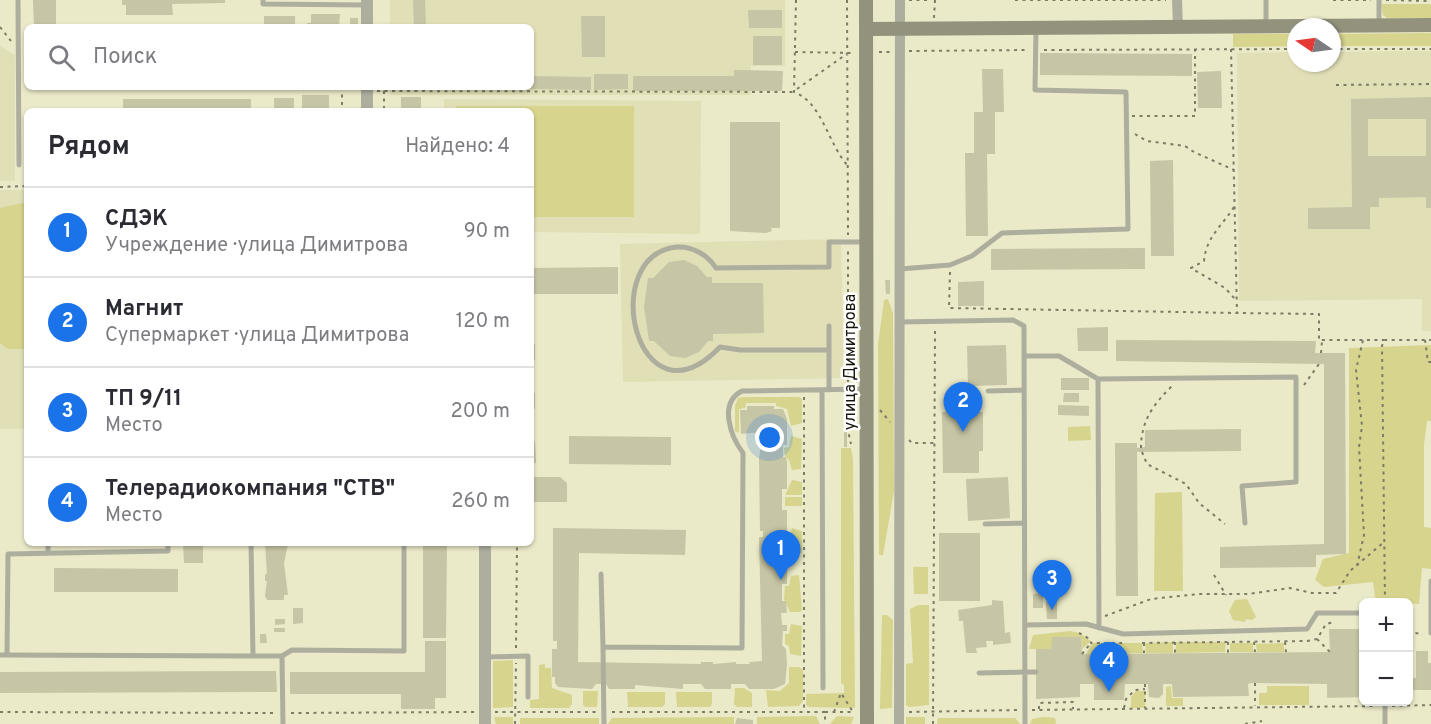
<!DOCTYPE html>
<html lang="ru">
<meta charset="utf-8">
<style>
:root{--surface:#fff;--page:#f2f2f3;--text:#2b2b33;--muted:#7c7c81;--line:#e1e1e2;--accent:#1a73e8}
body{margin:0;font-family:Overpass,sans-serif;background:var(--page);color:var(--text)}
.controls{position:absolute;right:18px;bottom:18px;display:grid;overflow:hidden;border-radius:9px;box-shadow:0 2px 4px #0004}
.controls button{width:54px;height:54px;display:grid;place-items:center;padding:0;border:0;border-bottom:2px solid var(--line);background:var(--surface);color:var(--text);font:30px sans-serif}
.compass{position:absolute;left:1287px;top:18px;width:54px;height:54px;border-radius:50%;background:var(--surface);box-shadow:0 2px 4px #0004;rotate:283deg}
.you{position:absolute;left:770px;top:438px;width:21px;height:21px;margin:-15px;border:4px solid #fff;border-radius:50%;background:#1a73e8;box-shadow:0 0 0 9px #1a73e833}
.badge{display:grid;place-items:center;width:39px;height:39px;border-radius:50%;background:var(--accent);color:#fff;font-size:20px;font-weight:700}
.pin{position:absolute;translate:-50% -50px;filter:drop-shadow(0 2px 3px #0008)}
.pin::after{content:'';position:absolute;top:32px;width:21px;height:18px;background:inherit;clip-path:polygon(0 0,100% 0,50% 100%)}
.list{margin:0;padding:0;list-style:none}
h2{display:flex;justify-content:space-between;align-items:center;height:78px;margin:0;padding:0 24px;font-size:26px}
h2 small{font-size:20px;font-weight:400;color:var(--muted)}
.list li{display:grid;grid-template-columns:39px 1fr auto;gap:18px;align-items:center;box-sizing:border-box;height:90px;padding:0 24px;border-top:2px solid var(--line)}
.list b{display:block;font-size:22px;white-space:nowrap}
.list p{margin:0;font-size:20px;white-space:nowrap;color:var(--muted)}
.list em{font-size:20px;font-style:normal;color:var(--muted)}
.icon{flex:none;width:33px;height:33px;fill:none;stroke:currentColor;stroke-width:2;stroke-linecap:round;stroke-linejoin:round}
.map{position:relative;flex:none;width:1431px;height:724px;overflow:hidden}
.search{position:absolute;background:var(--surface);box-shadow:0 2px 4px #0004;left:24px;top:24px;width:510px;height:66px;display:flex;align-items:center;gap:15px;box-sizing:border-box;padding:0 21px;border-radius:9px;color:var(--muted);font-size:22px}
.panel{position:absolute;background:var(--surface);box-shadow:0 2px 4px #0004;left:24px;top:108px;width:510px;height:438px;border-radius:9px}
.map>svg:first-child{display:block}
</style>
<div class="map">
<svg width="1431" height="724" viewBox="0 0 1431 724">
<rect width="100%" height="100%" fill="#eae9c8"/>
<path fill="#e0dfb6" d="M390,0H785V66H751V95H390V87H531V27H390Z
M0,46L15,55V181H0Z
M1431,51V331H1422V299L1239,301L1237,53L1296,52V63H1332V52Z
M444,99L701,101L700,234L531,232V111H444Z
M0,190H27V429H0Z
M841,239L844,378L623,382L620,244Z"/>
<path fill="#d7d48e" d="M1381,4H1431V18H1387L1383,15Z
M1431,33V46H1332V34Z
M1233,34H1296V46L1233,47Z
M634,106V217H531V111H456V106Z
M27,202V349H8L0,343V208Z
M888,299L893,313L894,491L883,555H879L878,345L884,300Z
M1431,345V421H1427L1424,445V527L1431,528V569L1422,568L1419,604L1376,602L1373,582L1324,587L1315,580L1323,559L1349,553V348Z
M743,397H799L802,399V423L791,426L787,409L776,406V403H746L745,408L739,409V433L735,431V406L738,398Z
M1090,426L1091,440L1068,441V427Z
M791,436L802,439L801,469L792,470L789,460L785,456L784,448L789,447Z
M841,448H851L853,460L855,708L809,707L806,705V694L844,693V685L841,683Z
M792,480L802,482V495H785Z
M1182,492L1183,591H1154L1155,493Z
M785,497H802V506H785Z
M792,528L802,531V553H788L784,548V539H789Z
M913,567H928V594H914Z
M799,575L802,610L800,612H790L784,599L785,586H789L791,576Z
M1247,599L1256,617L1252,620L1246,619L1245,622L1233,620L1229,611L1235,600Z
M918,605H929V705L909,707L906,705V664L913,663L910,609Z
M882,615H887L893,620L892,708L880,709Z
M791,624L802,626L801,656L790,654L789,646L785,644V634H789Z
M1070,631L1079,633L1091,641L1082,649L1081,637H1053L1051,649H1029L1033,635Z
M1173,642V653H1146L1145,643Z
M1176,642H1226L1225,652L1176,653Z
M1092,643H1107L1108,653L1086,654Z
M1111,643H1142L1143,653H1111Z
M1230,643H1253V652H1230Z
M1284,643V652H1257L1256,644Z
M513,660V707L493,708V661Z
M545,664V668H551L552,688L572,695V704L569,708H530V700L539,699V665Z
M789,667H799L803,670V701L799,706L768,707L766,690L780,691L789,683Z
M1171,686L1172,698H1183V706H1166V687Z
M1267,686H1309V705H1259V693H1267Z
M735,688H744L752,693V707H737L734,704Z
M583,691H598L597,707H585L583,705Z
M1136,691H1145V708H1131V697Z
M627,692H665V704L662,707H628Z
M676,692H712V704L710,707H677Z
M816,716L820,724H757V717Z
M837,716L854,717L851,724H830Z
M494,717H513V724H496Z
M734,717V724H608L612,718Z
M906,717H925V724H906Z
M1044,717L1055,718L1056,724H1030L1032,719Z
M520,718H599V724H520Z
M938,718H1015L1020,724H937Z"/>
<path fill="#c6c5a5" fill-rule="evenodd" d="M33,0H56V27H34Z
M122,0H225V3L172,4L173,15H126V5H122Z
M413,0H425L426,27H414Z
M748,10H782V28H749Z
M311,14H340L339,27H307V23H311Z
M264,16H295V27H264Z
M581,16H605V57H582Z
M350,18H358V27H350Z
M753,36H782V65H753Z
M1040,53L1192,54V76L1040,75Z
M982,69H1003L1004,112H995V154H987L988,236H966L965,153H974V112H983Z
M734,70L783,71L782,91H633V76H734Z
M1221,71L1222,108H1198L1197,72Z
M594,74H628V89L594,90Z
M531,76L591,77V90L531,89Z
M302,95H329V111H302Z
M401,97H421V111H401Z
M1431,97V208H1426V197L1379,198V207H1370V229H1308V208L1352,207L1351,99ZM1368,119H1426V156H1368Z
M274,98H294V111H274Z
M123,99H251V111H123Z
M730,122H780V228H771L772,231L766,233L730,231Z
M1173,160L1174,256H1151L1150,161Z
M1145,248V269L991,270V249Z
M684,260L697,266L707,277H712V283H763L764,333L713,334V341H708L699,352L685,358L670,356L654,341H649L644,307L648,278H653L669,262Z
M618,267V294H531V268Z
M885,280H890V294H886Z
M984,281V306H958V282Z
M1108,327V351H1078L1077,328Z
M1116,340L1316,341L1315,353H1345L1346,554L1316,555V567L1220,568V547L1324,544V364L1116,361Z
M531,344H535V360L531,362Z
M1006,345L1007,385L968,386L967,346Z
M1061,378H1089V390H1061Z
M531,393H535V409L531,410Z
M1064,393H1079V402H1063Z
M1058,405L1089,406V416L1058,415Z
M747,406H774V409H783L787,419V445H783V457H786L787,462V489H782V510H787V537H782V552H785L787,558V584H782V601H786L787,613H781L782,625H787V631H783L782,645L786,649L787,664L785,684L774,689H749L745,684H731V689H705L701,684H683V689L635,685V689H609L606,684H596L592,689L558,687L555,683V677H552V649H557V641H553V528L686,530L685,555L579,553L578,662L701,664V662H713V664L736,662V664H750L749,662L762,661L759,537H763V531H760L759,458L763,432L741,434L740,410H747Z
M942,412H983V451H979V473H943Z
M1241,429V451L1137,452L1138,596H1116L1115,443H1137V448L1145,447V430Z
M844,430H847V447H844Z
M569,436L671,437V465L569,464Z
M531,442H535L536,463H531Z
M531,477H560L567,483V502H531Z
M1008,477L1010,518L968,521L966,479Z
M939,533H980V601H939Z
M183,543H203V563H184Z
M423,543H447L446,638H423Z
M265,544H288L284,563L288,595H284V600H267L265,596L267,581H265V574H267Z
M54,568L178,569V592H54Z
M1043,593V608H1033V594Z
M992,600L1003,601L1005,633L1010,632L1011,643L993,645V641H986L987,647L976,648L977,653H966L963,621H959L958,610L992,605Z
M1046,602H1057V619H1047Z
M293,608H303V623L293,624Z
M275,619H285V624L275,625Z
M274,628H285V632H274Z
M1329,629H1359L1361,654L1364,653V697L1327,698V684L1252,683L1248,684L1249,696L1173,697L1172,684H1163V694L1159,698L1149,697L1148,684H1125L1124,700H1094V684H1080V697L1036,699V649H1051L1052,637H1081L1082,654L1330,652Z
M260,634H266L267,643H260Z
M425,641H446V698H435V709H401V694H290V672H425Z
M1416,651H1428V663H1431V690H1410V678H1416Z
M276,671L277,692L0,693V672Z
M737,718L753,720V724H735Z"/>
<g fill="none" stroke-linecap="round" stroke-linejoin="round">
<path stroke="#7c7c66" stroke-width="2" stroke-dasharray="3 4.5" stroke-linecap="butt" d="M796,0L794,92C822,102 828,144 848,166
M847,0L848,235
M909,0H930
M1015,0H1166
M1333,0H1371
M1386,0L1431,1
M934,18L935,0
M0,27L11,41
M1231,49L1237,313L1319,314V340H1384
M1332,49H1431
M1044,50L1296,49
M909,51L1029,50
M795,52L855,53
M879,52H891
M1336,85L1431,84
M342,87V111
M797,89L848,53
M377,91L794,92
M384,91V111
M1132,116H1195V49
M1135,134L1147,141L1185,146L1194,152L1234,170
M0,187L27,186
M1234,207C1222,226 1206,237 1204,261L1191,268L1225,288L1236,300
M950,272L949,308L1237,313
M1425,340L1428,362H1431
M1321,353L1322,341
M848,382V250
M1304,385L1319,364
M804,397V712
M847,397V426L851,444
M880,410L890,422
M909,440L912,443H934
M1141,448C1141,420 1154,404 1172,386
M1142,452L1147,464L1186,484L1199,503L1225,524
M1357,566L1364,535L1359,447L1362,426L1356,370L1363,340
M1214,575L1226,595
M1385,602L1382,346L1384,340H1431
M1105,616L1151,599L1199,594H1248L1290,588L1312,593H1336L1350,571L1384,542
M1408,632L1423,634
M1079,633L1090,639L1091,643H1122
M1317,639L1330,652
M1175,642V653
M1228,642V653
M1254,642L1255,652
M1285,642L1286,652
M1109,643L1110,653
M1142,643L1307,641L1317,639L1326,624L1335,622
M1144,643V653
M516,648L517,543
M1082,654L1091,643
M1255,683V706
M1145,684V708
M1392,706L1431,705
M1124,708L1126,699L1135,690L1145,689
M1039,709V703L1073,702V709
M1032,710L1377,706
M0,712L276,713
M495,712H597
M612,712H825V724
M825,712H855
M834,712L841,693L853,712
M909,712L1017,710
M291,713L474,712
M515,724L516,663
M933,724L935,328
M1245,724L1262,721"/>
<path stroke="#aeae9f" stroke-width="5" d="M18,0L19,165
M263,0V4L367,5
M1266,0V25
M1379,24V0
M900,269L950,265L972,256L1002,233L1128,229L1126,92L1035,90L1036,29
M900,322L1013,320L1024,326L1025,724
M829,326V390
M829,350H740L720,347C637,433 596,255 677,247C692,246 708,255 716,268L829,267V242H865
M1026,356H1059L1098,379
M822,390L823,688
M988,391L1024,390
M985,524L1024,523
M48,543V553
M251,543L253,656
M601,574L603,647L742,648L743,453C731,437 718,403 742,391L864,389
M1431,581V633
M1025,625L1086,624L1123,634L1307,629L1317,613H1364
M1099,628L1098,379L1296,377V482L1242,486L1245,523
M603,647L604,724
M0,655L282,656
M7,655L8,554L168,551V543
M485,657L528,656V697
M979,673L1036,672
M1385,702V724
M283,724L282,656L292,650L404,651V543"/>
<path stroke="#aeae9f" stroke-width="10" d="M1177,0L1178,27
M899,724L900,0"/>
<path stroke="#aeae9f" stroke-width="12" d="M367,0V27
M367,111V87
M485,543V724"/>
<path stroke="#92927d" stroke-width="14" d="M866,0L867,724
M866,29L1431,25"/>
</g>
<g text-anchor="middle" stroke-width="5" stroke-linejoin="round" paint-order="stroke">
<g font-size="16" fill="#16160a" stroke="#fff">
<text transform="translate(849 362) rotate(-90)" y="6">улица Димитрова</text>
</g>
</g>
</svg>
<div class="controls">
<button>+</button>
<button>−</button>
</div>
<svg class="compass" viewBox="-18 -18 36 36"><path d="M0-13l5 13h-10z" fill="#e53935"/><path d="M0 13l5-13h-10z" fill="#7c7c81"/></svg>
<div class="you"></div>
<div class="pin badge" style="left:781px;top:580px">1</div>
<div class="pin badge" style="left:963px;top:432px">2</div>
<div class="pin badge" style="left:1052px;top:610px">3</div>
<div class="pin badge" style="left:1109px;top:692px">4</div>
<div class="search"><svg class="icon" aria-label="search" viewBox="0 0 24 24"><circle cx="10" cy="10" r="6"/><path d="M15 15l6 6"/></svg>Поиск</div>
<section class="panel">
<h2>Рядом<small>Найдено: 4</small></h2>
<ul class="list">
<li><span class="badge">1</span><div><b>СДЭК</b><p>Учреждение · улица Димитрова</p></div><em>90 m</em></li>
<li><span class="badge">2</span><div><b>Магнит</b><p>Супермаркет · улица Димитрова</p></div><em>120 m</em></li>
<li><span class="badge">3</span><div><b>ТП 9/11</b><p>Место</p></div><em>200 m</em></li>
<li><span class="badge">4</span><div><b>Телерадиокомпания &quot;СТВ&quot;</b><p>Место</p></div><em>260 m</em></li>
</ul>
</section>
</div>
